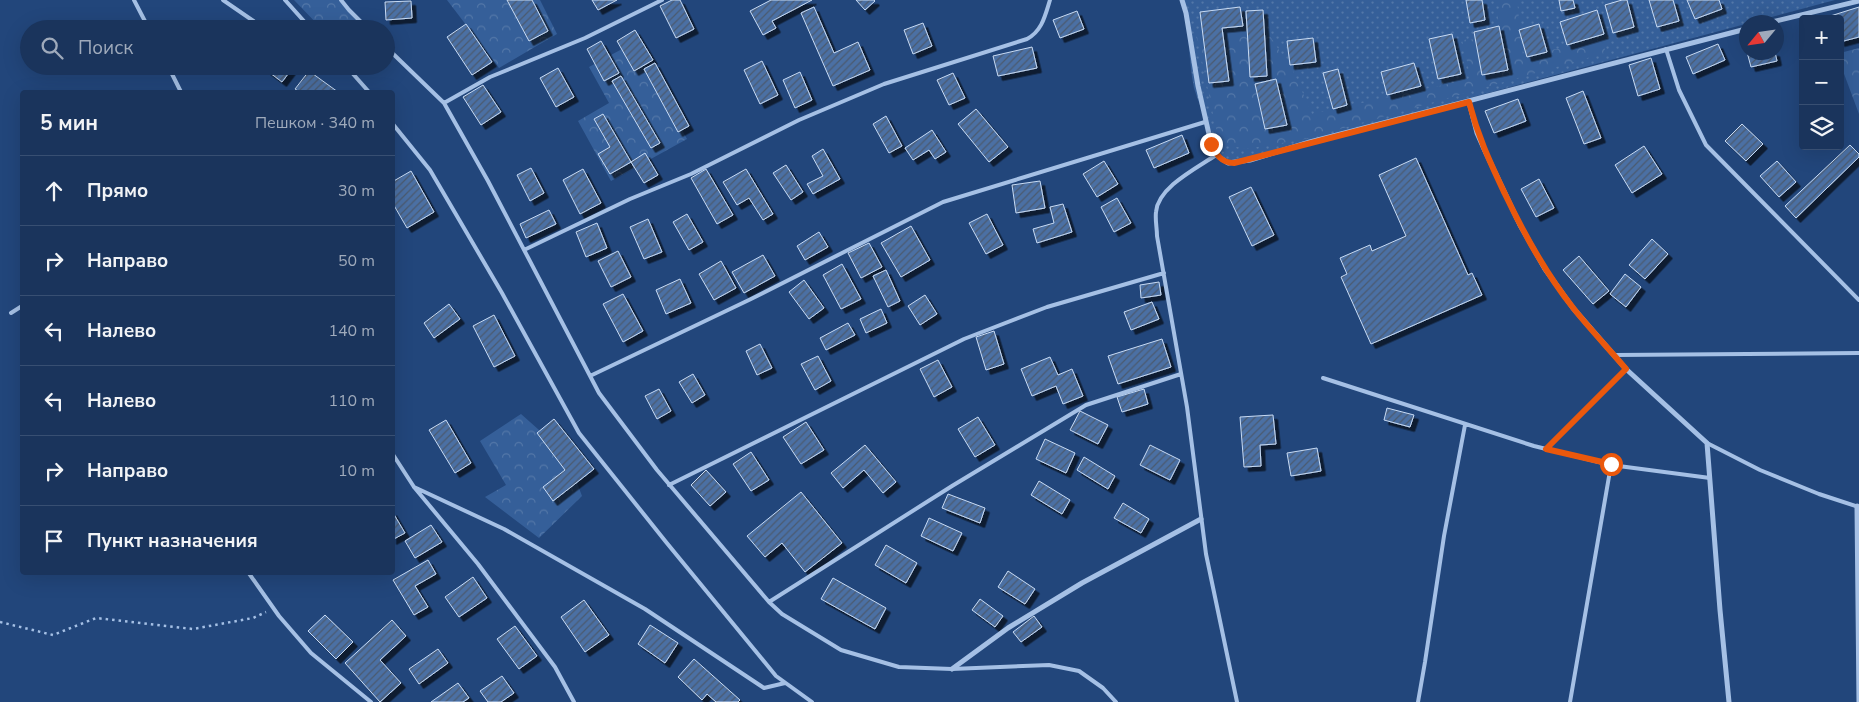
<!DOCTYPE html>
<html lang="ru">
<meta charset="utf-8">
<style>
:root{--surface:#1a345c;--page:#273f65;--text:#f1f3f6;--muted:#9faabb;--line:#384f72}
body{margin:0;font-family:"Nunito Sans",sans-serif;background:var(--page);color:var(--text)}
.controls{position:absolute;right:15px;top:15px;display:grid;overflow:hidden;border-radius:5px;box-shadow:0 5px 20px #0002}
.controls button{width:45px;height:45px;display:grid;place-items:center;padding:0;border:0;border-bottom:1px solid var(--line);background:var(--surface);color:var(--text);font:25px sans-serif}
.compass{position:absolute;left:1739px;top:15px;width:45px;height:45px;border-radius:50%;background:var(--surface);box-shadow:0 5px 20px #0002;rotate:241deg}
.stop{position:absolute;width:15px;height:15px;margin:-11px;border:4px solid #ea580c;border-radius:50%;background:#fff}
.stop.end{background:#ea580c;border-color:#fff;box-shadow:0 1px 5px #0008}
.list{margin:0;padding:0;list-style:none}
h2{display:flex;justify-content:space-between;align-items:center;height:65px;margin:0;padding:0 20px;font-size:21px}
h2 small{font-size:16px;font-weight:400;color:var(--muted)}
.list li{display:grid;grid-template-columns:32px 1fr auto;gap:15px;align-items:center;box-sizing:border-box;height:70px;padding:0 20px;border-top:1px solid var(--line)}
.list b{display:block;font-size:19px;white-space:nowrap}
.list em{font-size:16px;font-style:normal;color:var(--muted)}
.icon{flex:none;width:28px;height:28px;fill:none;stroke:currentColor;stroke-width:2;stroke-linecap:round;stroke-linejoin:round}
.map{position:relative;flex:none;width:1859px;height:702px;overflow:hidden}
.search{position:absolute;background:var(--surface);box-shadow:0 5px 20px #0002;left:20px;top:20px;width:375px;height:55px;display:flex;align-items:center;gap:12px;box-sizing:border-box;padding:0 18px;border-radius:28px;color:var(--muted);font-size:19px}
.panel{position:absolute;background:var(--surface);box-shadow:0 5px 20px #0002;left:20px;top:90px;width:375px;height:485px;border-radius:5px}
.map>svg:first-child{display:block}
</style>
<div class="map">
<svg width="1859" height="702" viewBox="0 0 1859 702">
<defs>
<pattern id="grass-dots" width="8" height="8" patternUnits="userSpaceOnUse" patternTransform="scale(1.25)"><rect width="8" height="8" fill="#355f99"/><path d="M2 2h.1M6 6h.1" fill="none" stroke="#5377a8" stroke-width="1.8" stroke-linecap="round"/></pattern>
<pattern id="forest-crowns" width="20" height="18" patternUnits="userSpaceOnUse" patternTransform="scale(1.25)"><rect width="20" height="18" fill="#355f99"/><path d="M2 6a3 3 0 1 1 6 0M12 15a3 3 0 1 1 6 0" fill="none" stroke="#5377a8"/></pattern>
<pattern id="building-hatch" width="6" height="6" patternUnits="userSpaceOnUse" patternTransform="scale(1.25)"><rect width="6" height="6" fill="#4b70a4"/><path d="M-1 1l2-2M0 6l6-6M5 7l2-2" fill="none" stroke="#4c5a6f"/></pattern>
<filter id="shadow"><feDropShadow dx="4.5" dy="4.5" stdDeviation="0" flood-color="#0009"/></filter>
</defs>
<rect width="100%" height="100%" fill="#22467b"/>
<path fill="url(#grass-dots)" d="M1181,0H1835L1234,161C1211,157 1212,139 1206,120C1202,109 1197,99 1194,88C1188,59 1190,28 1181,0Z"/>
<path fill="url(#forest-crowns)" d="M294,0H341L361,22L353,29H322Z
M447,0H540L557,34L499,68Z
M1501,0H1517L1523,56L1604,39L1605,53L1305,139L1246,149L1219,143L1196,32L1258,18L1294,73L1312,114L1471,79L1462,40L1492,38Z
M633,43L687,139L611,181L578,121L609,103L589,67Z
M1859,48V114L1840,63V53Z
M521,414L548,438L574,475L582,496L539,538L485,497L506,485L480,441Z"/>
<path fill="url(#building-hatch)" stroke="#c8dbf4" filter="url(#shadow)" d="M507,0H532L548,31L529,41Z
M592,0H617L598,10Z
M672,0H680L694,29L676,38L660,6Z
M771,0H812L772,21L776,28L763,35L750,11Z
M856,0H874L875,1L865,10Z
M1466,0H1482L1485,20L1470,23Z
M1559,0H1573L1575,8L1561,11Z
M1622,0H1627L1634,27L1613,33L1605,5Z
M1649,0H1673L1679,21L1657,27Z
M1687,0H1719L1722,9L1695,19Z
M411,1L412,18L386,20L385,2Z
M814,7L834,53L858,42L870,70L833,86L801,13Z
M1240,7L1243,26L1222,28L1229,81L1209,83L1200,12Z
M1859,7V37L1840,42V19L1824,18Z
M1263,10L1267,76L1250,77L1246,11Z
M1597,10L1604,34L1567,45L1560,22Z
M1077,11L1084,29L1060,38L1053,20Z
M923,23L932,46L913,54L904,30Z
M466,24L492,62L472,75L447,37Z
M1539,24L1547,52L1527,57L1519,30Z
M1499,26L1508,70L1482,75L1474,32Z
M635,30L653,60L634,71L617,41Z
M1452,34L1461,74L1438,79L1429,39Z
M1746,35V49L1743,36Z
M1313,38L1316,62L1290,65L1287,41Z
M601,41L619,73L604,81L587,49Z
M1718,44L1725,60L1693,74L1686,57Z
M1032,47L1037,68L998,76L993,56Z
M1747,52H1775L1777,61L1751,67Z
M1651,58L1660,89L1638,96L1629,65Z
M762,61L778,95L760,104L744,70Z
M655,63L689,126L678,132L644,69Z
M1414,63L1421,86L1387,95L1381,72Z
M261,66H294L282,82Z
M558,68L574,97L556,107L540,78Z
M1338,69L1347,105L1333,109L1323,73Z
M309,71L338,92H300L295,89Z
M800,72L812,100L795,108L783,80Z
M953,73L965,98L949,105L937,80Z
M621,76L660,143L651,148L612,81Z
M1276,79L1287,125L1265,129L1255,84Z
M483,85L501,112L481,125L463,97Z
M1583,91L1601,138L1584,144L1566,98Z
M1518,99L1526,121L1494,133L1485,111Z
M976,109L1008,147L989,162L958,124Z
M603,114L631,162L610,174L598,154L610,147L594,119Z
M886,116L902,146L889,153L873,124Z
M1742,124L1763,144L1746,161L1725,141Z
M932,130L946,152L935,159L929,150L913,160L905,148Z
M1182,135L1189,153L1154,168L1146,150Z
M1850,145L1859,154V157L1796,218L1785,206Z
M1644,146L1662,174L1632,193L1615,165Z
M823,149L840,179L813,194L807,184L823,176L812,156Z
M645,153L658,175L644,183L631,162Z
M1416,158L1468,275L1472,273L1482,295L1371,344L1341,277L1347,274L1340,258L1370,245L1372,251L1406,236L1379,175Z
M1104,161L1118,184L1097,197L1083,174Z
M1777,161L1796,182L1779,197L1760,176Z
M786,165L803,192L791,200L773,173Z
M531,168L544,193L530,201L517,175Z
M583,169L601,203L580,214L563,180Z
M706,169L733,215L717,224L691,178Z
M746,169L773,214L763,220L749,198L737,205L723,182Z
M411,171L434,212L407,228L392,202V182Z
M1539,179L1554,208L1536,217L1521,189Z
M1040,181L1045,208L1016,213L1012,185Z
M1251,187L1274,235L1252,246L1229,197Z
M1117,198L1131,223L1114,232L1101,207Z
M1063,204L1072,232L1037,243L1033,229L1054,223L1050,207Z
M549,210L556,224L526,238L520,224Z
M687,214L703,242L689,250L673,222Z
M987,214L1003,245L986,254L969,223Z
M648,219L662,252L644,259L630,227Z
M597,223L607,248L586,257L576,232Z
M911,226L930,260L901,277L881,243Z
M819,232L828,247L805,260L797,246Z
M1652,239L1668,254L1645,279L1629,265Z
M869,243L882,267L861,278L848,253Z
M618,251L631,277L611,287L598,261Z
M763,255L775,276L744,293L732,272Z
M1579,256L1609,291L1593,304L1563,270Z
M721,261L736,288L714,300L699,274Z
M842,264L861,299L841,309L823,275Z
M886,270L900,301L888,307L873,276Z
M1625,274L1641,287L1626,307L1610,294Z
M680,279L691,303L666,314L656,290Z
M804,280L824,308L809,319L789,292Z
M1159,282L1161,295L1141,298L1140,285Z
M623,294L643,331L623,342L603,304Z
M925,295L937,314L920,325L908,306Z
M1152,302L1159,319L1131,330L1124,312Z
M449,304L460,319L434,338L424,323Z
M881,309L887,323L866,333L860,319Z
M494,315L515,356L494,367L473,326Z
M848,323L855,335L826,350L820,338Z
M994,331L1004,364L986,370L976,337Z
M1162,339L1171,367L1118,384L1108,356Z
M760,344L772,368L757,375L746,351Z
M818,356L831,381L815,390L801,364Z
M1050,357L1058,375L1072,369L1083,396L1063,404L1056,386L1032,396L1021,369Z
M938,360L952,387L934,397L920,369Z
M693,374L705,395L692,403L679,382Z
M659,389L671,411L657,419L645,396Z
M1144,389L1148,404L1122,412L1117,397Z
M1387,408L1414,415L1410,427L1384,420Z
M1080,411L1108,425L1098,444L1070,430Z
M1273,415L1276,444L1260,445L1261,466L1244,467L1240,417Z
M978,417L995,445L975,457L958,429Z
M554,419L594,469L553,501L543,487L565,470L537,433Z
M446,420L471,463L455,473L429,430Z
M806,422L824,450L801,464L783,437Z
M1045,439L1075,453L1066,473L1036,459Z
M865,445L896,482L883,493L864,470L843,488L831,473Z
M1150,445L1180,460L1170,480L1140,465Z
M1317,448L1321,471L1291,476L1287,453Z
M751,452L769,480L751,491L733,464Z
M1084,457L1115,476L1108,489L1077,470Z
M706,470L726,492L710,506L691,485Z
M1039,481L1070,500L1062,514L1031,495Z
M801,492L842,543L805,572L782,543L765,557L747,536Z
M948,494L985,508L980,523L942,508Z
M1123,503L1149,519L1141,533L1114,518Z
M392,511L405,533L392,540Z
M929,518L962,533L953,551L921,536Z
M431,525L442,542L415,558L405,541Z
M886,545L917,563L906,583L875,565Z
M428,560L436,574L415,586L428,607L414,615L393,580Z
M1008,571L1035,589L1025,604L998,587Z
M473,577L487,598L459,617L445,597Z
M833,578L886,608L875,629L821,599Z
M980,599L1003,616L995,627L972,610Z
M584,600L609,635L585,652L561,617Z
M325,615L353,642L336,659L308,631Z
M1034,616L1042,627L1021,642L1013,632Z
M392,620L406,636L380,660L401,683L380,702L345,663Z
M650,625L678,643L665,663L638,644Z
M515,626L537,656L519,669L497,639Z
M438,649L448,663L419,684L409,669Z
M694,659L740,700L738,702H716L707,694L702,700L678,677Z
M502,676L514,693L501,702H488L480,691Z
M458,683L469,698L463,702H431Z"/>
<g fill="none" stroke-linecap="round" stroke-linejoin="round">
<path stroke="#a5c0e5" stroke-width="2.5" stroke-dasharray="2.5 4" stroke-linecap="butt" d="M0,622L53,635L96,618L193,629L253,618L266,612"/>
<path stroke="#a5c0e5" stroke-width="4" d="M134,0L149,29
M223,0L265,29
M285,0L311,29
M341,0L349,10L368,29
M386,47L444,103L488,181L599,393L657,470L769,602L782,614L841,650L899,667L952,669L1049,665L1079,671L1103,688L1116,702
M1666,49L1679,90L1706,145L1859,300
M168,66L181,92
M346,66L369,92
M444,103L490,77L585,38L662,0
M392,123L430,170L502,293L579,433L666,542L776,676L812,702
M1216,155C1197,168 1158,187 1156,212C1155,220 1157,228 1157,236L1187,407L1206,554L1237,702
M524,250L630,199L691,174L799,120L884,84L1027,39C1042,31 1045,16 1050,0
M11,313L22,306
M1615,355L1859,353
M590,376L751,299L943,202L1205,122
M1323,378L1534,446L1611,465L1710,478
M1707,443L1760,470L1819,494L1859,507
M1546,449L1626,369
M392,453L414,487L478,564L555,667L574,702
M669,485L964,339L1047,307L1164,273
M414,487L504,529L645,609L764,688L785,683
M248,572L279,616L311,653L371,702
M769,602L952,486L1086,405L1181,374
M1418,702L1425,662L1444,536L1465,425
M1570,702L1611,465"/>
<path stroke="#a5c0e5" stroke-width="5" d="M1182,0L1186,13L1198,86L1211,143L1216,155L1228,163L1250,160L1310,142L1746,29
M1772,22L1859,1
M1469,102L1477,133L1485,151L1520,225L1545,269L1573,308L1626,369L1707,443L1720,610L1729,702
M1857,506L1859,702
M952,669L1008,628L1082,583L1201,519"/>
</g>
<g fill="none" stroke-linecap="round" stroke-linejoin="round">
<path stroke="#ea580c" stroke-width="6" d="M1211,144C1216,154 1221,163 1234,163L1469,102C1478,137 1490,162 1505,194C1524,234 1546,274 1574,309C1590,329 1609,349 1626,369L1546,449L1611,464"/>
</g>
</svg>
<div class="controls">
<button>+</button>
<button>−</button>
<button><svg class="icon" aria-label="layers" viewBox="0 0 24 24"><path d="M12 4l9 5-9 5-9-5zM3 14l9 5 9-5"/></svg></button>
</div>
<svg class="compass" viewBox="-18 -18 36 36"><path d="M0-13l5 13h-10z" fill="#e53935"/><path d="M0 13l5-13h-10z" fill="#9faabb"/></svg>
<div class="stop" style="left:1611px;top:464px"></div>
<div class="stop end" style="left:1211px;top:144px"></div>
<div class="search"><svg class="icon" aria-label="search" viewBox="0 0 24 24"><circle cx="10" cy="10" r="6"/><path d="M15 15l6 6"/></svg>Поиск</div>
<section class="panel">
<h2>5 мин<small>Пешком · 340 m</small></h2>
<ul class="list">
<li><svg class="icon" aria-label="ahead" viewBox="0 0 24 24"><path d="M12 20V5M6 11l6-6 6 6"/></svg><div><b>Прямо</b></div><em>30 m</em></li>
<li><svg class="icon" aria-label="right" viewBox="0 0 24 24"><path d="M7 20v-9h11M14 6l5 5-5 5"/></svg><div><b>Направо</b></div><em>50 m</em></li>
<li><svg class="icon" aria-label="left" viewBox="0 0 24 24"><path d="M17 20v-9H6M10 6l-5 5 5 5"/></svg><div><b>Налево</b></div><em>140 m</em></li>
<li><svg class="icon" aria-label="left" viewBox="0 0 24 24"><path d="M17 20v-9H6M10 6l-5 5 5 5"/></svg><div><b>Налево</b></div><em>110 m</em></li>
<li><svg class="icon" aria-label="right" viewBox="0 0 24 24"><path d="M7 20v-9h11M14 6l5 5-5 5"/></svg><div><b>Направо</b></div><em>10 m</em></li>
<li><svg class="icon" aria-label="arrive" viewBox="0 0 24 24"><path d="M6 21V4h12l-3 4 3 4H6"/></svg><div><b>Пункт назначения</b></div></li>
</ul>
</section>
</div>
